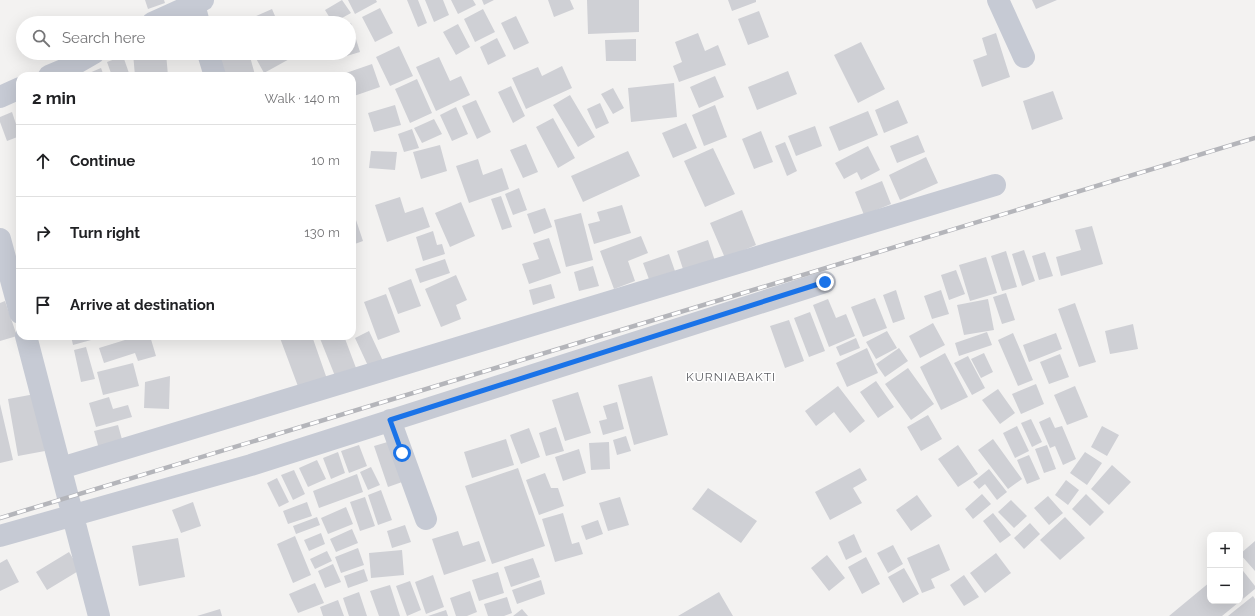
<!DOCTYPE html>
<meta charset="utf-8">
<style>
:root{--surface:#fff;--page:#f6f6f6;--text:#202124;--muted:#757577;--line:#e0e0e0}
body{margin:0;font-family:Raleway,sans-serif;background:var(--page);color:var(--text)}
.controls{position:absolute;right:12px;bottom:12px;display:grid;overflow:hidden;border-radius:8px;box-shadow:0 4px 16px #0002}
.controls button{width:36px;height:36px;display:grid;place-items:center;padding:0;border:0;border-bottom:1px solid var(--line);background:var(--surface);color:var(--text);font:20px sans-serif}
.stop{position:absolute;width:12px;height:12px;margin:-9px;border:3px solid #1a73e8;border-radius:50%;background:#fff}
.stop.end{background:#1a73e8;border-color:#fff;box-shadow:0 1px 4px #0008}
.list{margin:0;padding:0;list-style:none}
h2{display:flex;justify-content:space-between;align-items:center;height:52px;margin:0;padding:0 16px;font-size:17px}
h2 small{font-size:13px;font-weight:400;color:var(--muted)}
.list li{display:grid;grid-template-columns:26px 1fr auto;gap:12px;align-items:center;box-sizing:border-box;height:72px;padding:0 16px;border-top:1px solid var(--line)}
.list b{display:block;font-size:15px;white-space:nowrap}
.list em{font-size:13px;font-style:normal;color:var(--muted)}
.icon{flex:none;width:22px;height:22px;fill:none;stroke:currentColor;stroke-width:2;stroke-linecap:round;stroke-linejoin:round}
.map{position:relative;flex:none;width:1255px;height:616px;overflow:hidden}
.search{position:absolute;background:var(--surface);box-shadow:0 4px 16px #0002;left:16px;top:16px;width:340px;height:44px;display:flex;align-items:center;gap:10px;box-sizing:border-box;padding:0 14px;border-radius:22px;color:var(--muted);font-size:15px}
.panel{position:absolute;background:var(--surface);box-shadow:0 4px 16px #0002;left:16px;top:72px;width:340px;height:268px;border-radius:12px}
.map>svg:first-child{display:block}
</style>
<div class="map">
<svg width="1255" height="616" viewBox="0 0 1255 616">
<rect width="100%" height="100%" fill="#f3f2f1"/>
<path fill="#cfd0d5" d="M145,0H164L165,3L148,9Z
M342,0L351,13L333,23L325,10Z
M348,0H376L377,2L355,14Z
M407,0H418L427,23L418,27Z
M425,0H443L449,15L434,22Z
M451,0H473L476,5L458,14Z
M482,0H494L484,5Z
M548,0H570L574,9L554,17Z
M587,0H639V32L588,34Z
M728,0H756V2L732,11Z
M1032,0H1057L1036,9Z
M380,8L393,33L375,42L362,17Z
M272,9L278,23H257L254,17Z
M483,9L495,32L475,42L464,19Z
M759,11L769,37L748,45L738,19Z
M247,16L249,23H230L229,19Z
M516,16L529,43L514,50L501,23Z
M223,18L225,23H209Z
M351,23L360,52L333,60L330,53H349V24Z
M458,24L470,47L456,55L443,32Z
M698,33L705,51L718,45L726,65L679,82L673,66L682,62L675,42Z
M996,33L1010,77L982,87L973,60L987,55L982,38Z
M497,38L506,56L488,65L480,47Z
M636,39V61H606L605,40Z
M861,42L885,89L858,103L834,55Z
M399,46L413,76L390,86L376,57Z
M133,53H166L168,76H135Z
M218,53H249L255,75L222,76Z
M253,53H291L293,57L264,73Z
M123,56L130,76H112L107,62Z
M439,57L450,81L461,76L470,95L436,111L416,67Z
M372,64L380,87L354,96L352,76H347L346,73Z
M562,66L572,88L526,109L512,78L538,67L542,76Z
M101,68L104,76H82Z
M788,71L797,94L757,110L748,87Z
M715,76L724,97L699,108L690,87Z
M417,79L432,113L410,123L395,89Z
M674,83L677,117L631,122L628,88Z
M511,86L525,116L513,123L498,92Z
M613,88L624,108L613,114L601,94Z
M1053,91L1063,119L1032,130L1023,101Z
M570,95L595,137L578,147L553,105Z
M476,100L491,132L477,139L462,106Z
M898,100L908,123L884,133L875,110Z
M600,103L609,123L596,129L587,109Z
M395,105L401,125L374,132L368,113Z
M715,105L727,137L704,146L692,115Z
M456,107L468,134L452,141L440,115Z
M868,111L878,135L839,151L829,127Z
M12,112L20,136L7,141L0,122V117Z
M553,118L575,158L558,168L536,127Z
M434,119L442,134L422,143L414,128Z
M686,123L697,148L673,158L662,133Z
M815,126L822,146L796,156L788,136Z
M412,129L419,148L404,152L398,134Z
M761,131L773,162L754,169L742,139Z
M918,135L925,152L897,163L890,146Z
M785,142L797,171L787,176L775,146Z
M526,144L538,172L523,178L510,150Z
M440,145L447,171L421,179L413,152Z
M868,146L880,170L861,180L857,172L844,179L835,163Z
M713,148L735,194L705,207L684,161Z
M371,151L397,152L395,170L369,168Z
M628,151L640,176L583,202L571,176Z
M926,157L938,183L900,200L889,175Z
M478,159L483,175L502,168L509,189L469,203L456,166Z
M882,181L891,204L864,215L855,192Z
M519,188L527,210L513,215L505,194Z
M501,196L512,227L502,230L491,199Z
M400,197L405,213L423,207L430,227L387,242L375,205Z
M461,202L475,236L450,247L435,213Z
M622,205L631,233L594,244L588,224L600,221L597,212Z
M545,208L552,227L534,234L527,214Z
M742,210L756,245L725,258L710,223Z
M581,213L593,260L566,267L554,220Z
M356,220L363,241L352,245V221Z
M1092,226L1103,264L1061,276L1056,257L1081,250L1075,230Z
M433,231L437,245L442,244L445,254L423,261L416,237Z
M641,236L648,253L628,261L635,281L614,289L600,251Z
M549,238L561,273L529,284L522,264L539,259L533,243Z
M708,240L715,261L684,272L677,251Z
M1024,250L1035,281L1022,286L1012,254Z
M1006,251L1017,287L1002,291L991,256Z
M1045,252L1053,276L1039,280L1032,256Z
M669,254L676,274L650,282L643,263Z
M986,257L997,293L970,301L959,265Z
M445,259L450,273L420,283L415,269Z
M593,266L599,286L579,291L574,272Z
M956,270L965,294L949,300L941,275Z
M456,275L467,300L456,305L461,319L441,327L425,289Z
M411,279L421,306L398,314L388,288Z
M551,284L555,298L533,305L529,290Z
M896,290L905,319L893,323L883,295Z
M941,290L949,314L932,319L924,296Z
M1006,293L1015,320L1002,324L993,297Z
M386,294L400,332L378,340L364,302Z
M875,298L887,328L863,337L851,307Z
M828,299L836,318L846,314L855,336L829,347L813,305Z
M988,299L994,330L964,335L957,305Z
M5,301L17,336L0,341V303Z
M1075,303L1096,362L1079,367L1058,309Z
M810,312L825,351L809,357L794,318Z
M789,320L804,361L785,368L770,326Z
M933,323L945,345L920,358L909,336Z
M1133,324L1138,349L1110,354L1105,331Z
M369,331L383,361L369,368L355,338Z
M887,331L897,348L876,359L866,342Z
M987,332L992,345L959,356L955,343Z
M1013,333L1033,380L1018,386L998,340Z
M1056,333L1062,349L1029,362L1023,345Z
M71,336H90L91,340L73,345Z
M138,336H150L156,356L138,361L135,353L104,363L99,348Z
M286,336H312L327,379L299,389L280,338Z
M319,336H344L356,368L335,376Z
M856,338L860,348L840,356L836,347Z
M86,347L95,379L81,382L74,350Z
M867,348L878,373L847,387L836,363Z
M899,348L908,361L885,377L876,364Z
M945,353L968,397L941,410L920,367Z
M984,353L993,372L981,378L971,359Z
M1060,354L1069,377L1049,384L1040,362Z
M968,356L985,388L972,395L954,363Z
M133,363L139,386L103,395L97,372Z
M908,368L934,404L911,420L885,384Z
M170,376L169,409L144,408L145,382Z
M652,376L668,435L634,445L618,385Z
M876,381L894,407L878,418L860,392Z
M1036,384L1044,404L1021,414L1012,394Z
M838,386L865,421L850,433L834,412L816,426L805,411Z
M1075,386L1088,417L1067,425L1054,395Z
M998,389L1015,413L1000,424L982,400Z
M578,392L591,433L565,441L552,400Z
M35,394L45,451L18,456L8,399Z
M109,397L113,409L128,405L132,417L96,427L89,403Z
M617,402L624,429L603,435L599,421L607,419L603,406Z
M0,404L13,460L0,463Z
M928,415L942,439L921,451L907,427Z
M1050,417L1055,428L1062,426L1076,459L1063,465L1055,446L1050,448L1039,422Z
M1031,419L1042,442L1032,447L1021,423Z
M118,425L123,443L99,449L94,431Z
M1017,426L1029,451L1015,458L1003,433Z
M1102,426L1119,435L1107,456L1091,447Z
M556,427L564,451L546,456L539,433Z
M529,428L540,457L521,464L510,435Z
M626,436L631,451L617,455L613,440Z
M506,439L514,465L472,478L464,452Z
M993,439L1022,479L1008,489L978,450Z
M391,441L405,481L388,487L374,446Z
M609,442L610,469L591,470L589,443Z
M359,445L367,466L349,473L341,451Z
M958,445L978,474L958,487L938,459Z
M1047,445L1056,469L1044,473L1035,449Z
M579,449L586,473L563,481L555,457Z
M338,452L345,473L331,479L323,458Z
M1085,452L1102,463L1087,485L1070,473Z
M1029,455L1040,479L1027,484L1017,460Z
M317,460L326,479L308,487L299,468Z
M1112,465L1131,482L1109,505L1091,489Z
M371,467L380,485L368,490L360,472Z
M518,468L545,546L492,564L465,486Z
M860,468L867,480L853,488L862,503L830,520L815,492Z
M989,469L1007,492L997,500L985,484L979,489L973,482Z
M294,470L305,494L293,500L281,475Z
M545,473L551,488H558L564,506L539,515L526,480Z
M357,474L363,492L319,508L313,491Z
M277,478L289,502L279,507L267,483Z
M1066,480L1079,490L1068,505L1055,495Z
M708,488L757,521L741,543L692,509Z
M381,490L392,520L378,525L368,495Z
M982,494L991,504L973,519L965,509Z
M1086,494L1104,512L1090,526L1072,509Z
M917,495L932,516L911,531L896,510Z
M1048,496L1063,513L1049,525L1034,508Z
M365,497L375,526L360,531L350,502Z
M620,497L629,525L608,531L599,503Z
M1011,500L1027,516L1014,528L998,512Z
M193,502L201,526L181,533L172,510Z
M307,502L312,516L288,524L283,511Z
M346,507L353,524L328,534L321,518Z
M563,513L572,544L579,542L583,554L555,562L542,519Z
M993,513L1011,535L1000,543L983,521Z
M317,517L320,525L296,534L293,526Z
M1065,517L1085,538L1060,560L1040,540Z
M598,520L603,534L586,540L581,526Z
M1030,523L1040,534L1024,549L1014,538Z
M405,525L411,542L392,548L387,531Z
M352,529L358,543L336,552L330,539Z
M458,531L463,546L479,541L486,561L444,575L432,539Z
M321,533L325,544L309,551L304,540Z
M854,534L862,552L846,560L838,542Z
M295,536L311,575L293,583L277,544Z
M178,538L185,577L139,586L132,546Z
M1255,541V571L1240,554Z
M939,544L950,570L931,579L935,588L922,593L907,558Z
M893,545L903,564L888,573L877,553Z
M358,548L364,565L341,573L335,557Z
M402,550L404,575L371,578L369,553Z
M327,551L332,561L315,569L310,559Z
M69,552L80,570L47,590L36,572Z
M996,553L1011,573L985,593L970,573Z
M827,555L845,578L829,591L811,568Z
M866,557L880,584L862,594L848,567Z
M533,558L540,577L511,587L504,567Z
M7,559L19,582L0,591V563Z
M333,564L341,582L325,588L318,571Z
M1240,567L1255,586V589L1222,616H1169L1210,582V601H1240Z
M904,568L919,594L903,603L888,577Z
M364,569L368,581L348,588L344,576Z
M498,572L504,593L479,601L472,580Z
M433,575L444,607L426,614L415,582Z
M964,575L979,597L964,606L950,585Z
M541,580L545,594L517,604L512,590Z
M410,581L421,610L407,616L396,586Z
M315,583L324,603L298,613L289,594Z
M390,585L400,616H379L370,591Z
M470,591L477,612L467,616H456L450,598Z
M359,592L367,616H349L343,598Z
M719,592L733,616H678Z
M1253,596L1255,599V616H1228Z
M507,597L512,613L504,616H488L484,604Z
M338,600L344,616H323L320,607Z
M220,609L222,616H197Z
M522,609L528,616H513Z
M446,610L448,616H428Z"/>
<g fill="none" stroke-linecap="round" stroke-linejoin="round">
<path stroke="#c6cad4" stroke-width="22" d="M998,0L1024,57
M194,4L199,23
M152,23L203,0
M208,53L215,76
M49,76L68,68L94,53
M0,97L20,88
M0,239L20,313
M26,336L99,616
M390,420L426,519
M61,468L995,185
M0,536L251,465L825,282"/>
<defs>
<path id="rail" d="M0,518L1255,138"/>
</defs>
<use href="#rail" stroke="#b4b5ba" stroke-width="4.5"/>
<use href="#rail" stroke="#fff" stroke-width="3" stroke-dasharray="9" stroke-linecap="butt"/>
</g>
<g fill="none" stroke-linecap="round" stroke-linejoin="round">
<path stroke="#1a73e8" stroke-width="5" d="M402,453L390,420L825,282"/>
</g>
<g text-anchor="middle" stroke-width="3" stroke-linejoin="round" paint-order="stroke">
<g font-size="12" letter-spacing="1" fill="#5e6065" stroke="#fff">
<text x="731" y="381">KURNIABAKTI</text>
</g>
</g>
</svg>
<div class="controls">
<button>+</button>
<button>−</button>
</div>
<div class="stop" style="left:402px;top:453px"></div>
<div class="stop end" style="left:825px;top:282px"></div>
<div class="search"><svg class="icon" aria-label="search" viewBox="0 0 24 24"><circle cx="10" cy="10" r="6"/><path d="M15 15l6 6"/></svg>Search here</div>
<section class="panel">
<h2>2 min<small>Walk · 140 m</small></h2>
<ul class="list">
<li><svg class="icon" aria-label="ahead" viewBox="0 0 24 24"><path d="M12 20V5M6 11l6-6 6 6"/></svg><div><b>Continue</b></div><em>10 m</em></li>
<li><svg class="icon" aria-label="right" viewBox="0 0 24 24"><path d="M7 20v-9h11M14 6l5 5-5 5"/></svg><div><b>Turn right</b></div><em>130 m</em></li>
<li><svg class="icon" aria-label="arrive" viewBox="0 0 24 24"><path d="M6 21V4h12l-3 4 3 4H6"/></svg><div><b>Arrive at destination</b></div></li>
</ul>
</section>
</div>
